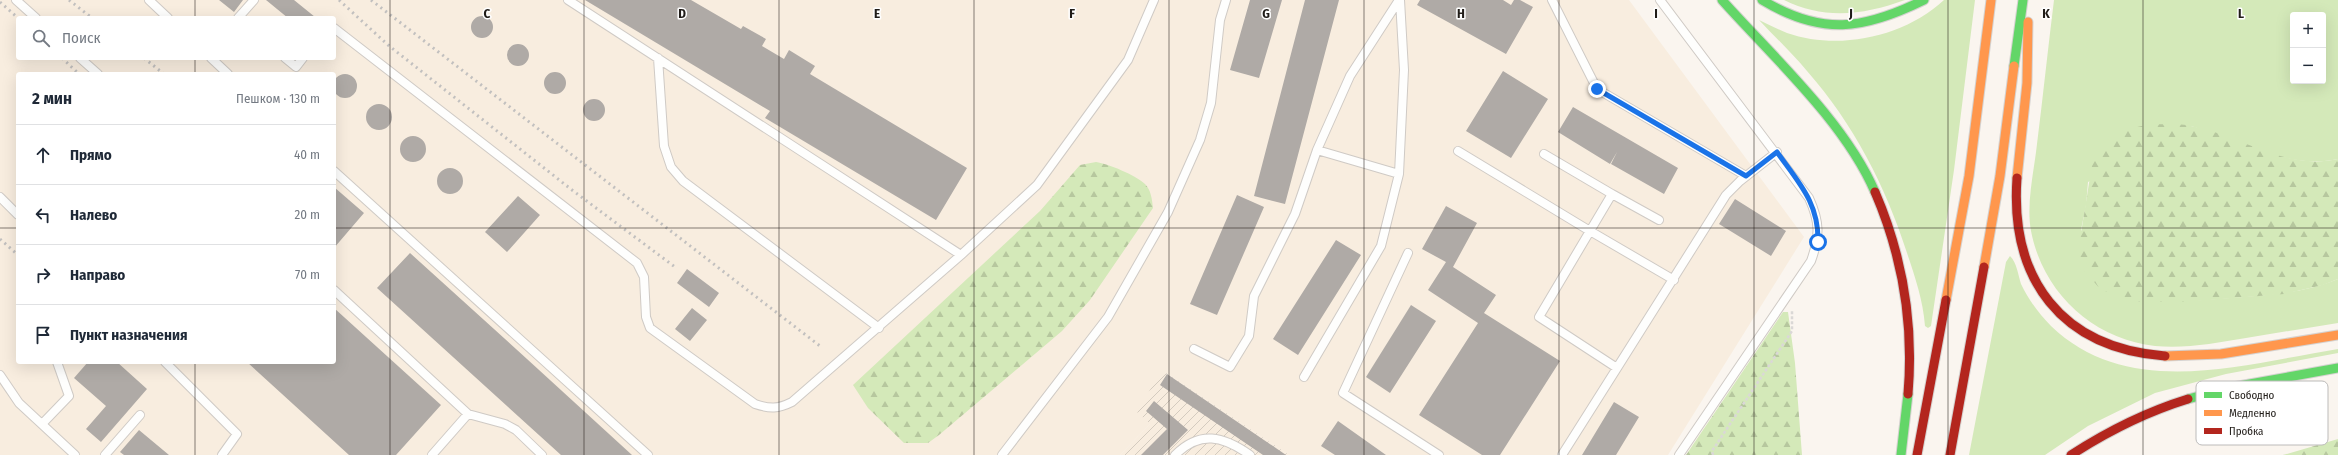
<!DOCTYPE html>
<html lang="ru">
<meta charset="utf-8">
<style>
:root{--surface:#fff;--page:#f2f2f3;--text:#1f2937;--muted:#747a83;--line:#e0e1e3}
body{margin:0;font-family:"Fira Sans Condensed",sans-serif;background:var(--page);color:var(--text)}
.controls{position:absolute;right:12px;top:12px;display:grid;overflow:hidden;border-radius:4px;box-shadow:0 4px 16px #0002}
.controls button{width:36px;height:36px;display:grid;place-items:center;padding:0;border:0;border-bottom:1px solid var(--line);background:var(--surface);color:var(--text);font:20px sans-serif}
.stop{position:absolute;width:12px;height:12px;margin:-9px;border:3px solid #1a73e8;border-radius:50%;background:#fff}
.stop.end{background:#1a73e8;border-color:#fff;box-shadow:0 1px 4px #0008}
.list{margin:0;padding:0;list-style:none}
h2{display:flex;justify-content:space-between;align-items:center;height:52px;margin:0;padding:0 16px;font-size:17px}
h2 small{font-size:13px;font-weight:400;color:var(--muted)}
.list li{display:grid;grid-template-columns:26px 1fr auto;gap:12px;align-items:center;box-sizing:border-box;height:60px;padding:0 16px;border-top:1px solid var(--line)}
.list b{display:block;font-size:15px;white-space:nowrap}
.list em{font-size:13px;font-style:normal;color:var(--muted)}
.icon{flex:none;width:22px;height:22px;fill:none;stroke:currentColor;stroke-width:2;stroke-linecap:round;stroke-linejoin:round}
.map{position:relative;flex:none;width:2338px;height:455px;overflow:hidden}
.search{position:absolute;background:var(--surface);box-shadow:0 4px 16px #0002;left:16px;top:16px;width:320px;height:44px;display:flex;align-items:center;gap:10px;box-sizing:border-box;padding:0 14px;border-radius:4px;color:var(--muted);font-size:15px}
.panel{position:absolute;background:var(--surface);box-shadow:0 4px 16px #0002;left:16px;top:72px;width:320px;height:292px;border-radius:4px}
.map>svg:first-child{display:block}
</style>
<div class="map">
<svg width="2338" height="455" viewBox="0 0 2338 455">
<defs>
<pattern id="industrial-furrows" width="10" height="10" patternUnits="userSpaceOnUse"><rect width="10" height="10" fill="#f8eddf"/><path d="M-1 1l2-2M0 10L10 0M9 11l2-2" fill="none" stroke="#d4cbbf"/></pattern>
<pattern id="forest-firs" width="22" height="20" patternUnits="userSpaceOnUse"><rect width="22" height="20" fill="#d4e9b9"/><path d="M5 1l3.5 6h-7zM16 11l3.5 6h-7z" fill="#b6c79e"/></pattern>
</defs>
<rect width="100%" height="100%" fill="#faf5ef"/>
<path fill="#f8eddf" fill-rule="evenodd" d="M0,0H1629L1804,237L1668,455H1289L1166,373L1150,424L1120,455H0ZM18,18H334V58H18ZM18,74H334V362H18Z"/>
<path fill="url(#industrial-furrows)" d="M1166,373L1289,455H1120L1150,424L1137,412L1154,383Z"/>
<path fill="#d4e9b9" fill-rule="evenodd" d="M1784,0H1905C1864,15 1824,20 1784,0Z
M1944,0H1975L1954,170L1931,326L1928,328L1925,326C1923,300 1915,277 1907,253C1886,187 1853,123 1807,71C1792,53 1775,37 1759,20C1768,24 1777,29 1787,33C1839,51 1904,37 1944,0Z
M2054,0H2338V159C2289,170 2237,140 2191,126L2088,182L2086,205L2081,230L2139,302C2174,302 2208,300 2243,297C2276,294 2307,292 2338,279V323C2307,328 2276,333 2246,338C2216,343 2185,349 2155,346C2093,339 2043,293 2031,231C2026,203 2034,172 2037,144C2043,96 2048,48 2054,0ZM2293,15H2323V81H2293Z
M2010,256C2017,263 2018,275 2021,284C2028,299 2039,314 2051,326C2129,401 2244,364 2338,349V353L2226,374L2155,393L2088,426L2045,455H1969L2006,262Z"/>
<path fill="url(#forest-firs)" d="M2151,124C2164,125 2178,123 2191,126C2241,135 2284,171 2338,159V279L2323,285L2284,294L2185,302H2139L2101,290L2082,268L2078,252L2093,158L2107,140L2128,129Z
M1096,162C1109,164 1135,175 1145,184C1151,190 1152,199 1153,208L1090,300L1062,331L939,435L928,443H904L868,408L853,385L1040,211L1080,165Z
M1783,312H1788L1795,363L1802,455H1686Z
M2338,439V455H2283Z"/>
<path fill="#afaaa6" d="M219,0H243L234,12Z
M266,0H294L315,17L288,18Z
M585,0H691L741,29L743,26L766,39L762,46L784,59L789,50L815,66L810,74L967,168L936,220L765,118L770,111Z
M1250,0H1282L1259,78L1230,70Z
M1305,0H1339L1285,204L1254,196Z
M1420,0H1503L1511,5L1514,0H1520L1533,7L1506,54L1417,5Z
M471 27a11 11 0 1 1 22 0a11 11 0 1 1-22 0Z
M507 55a11 11 0 1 1 22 0a11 11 0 1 1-22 0Z
M1503,71L1548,99L1511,158L1466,131Z
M544 83a11 11 0 1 1 22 0a11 11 0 1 1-22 0Z
M333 86a12 12 0 1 1 24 0a12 12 0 1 1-24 0Z
M583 110a11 11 0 1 1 22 0a11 11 0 1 1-22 0Z
M366 117a13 13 0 1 1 26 0a13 13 0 1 1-26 0Z
M1573,107L1678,168L1664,194L1611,164L1617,152L1610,164L1558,132Z
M400 149a13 13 0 1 1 26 0a13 13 0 1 1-26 0Z
M437 181a13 13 0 1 1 26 0a13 13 0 1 1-26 0Z
M334,187L364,213L334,248Z
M1237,195L1264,207L1217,315L1190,304Z
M518,196L540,215L507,252L485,232Z
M1735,199L1786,231L1771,256L1719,224Z
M1446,206L1477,223L1453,267L1496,295L1484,313L1560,361L1500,455H1482L1419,415L1478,323L1428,290L1446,262L1422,249Z
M1336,240L1361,255L1298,355L1273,339Z
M410,253L527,359L632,455H561L377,288Z
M687,269L719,293L709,307L677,283Z
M1411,305L1436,321L1390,393L1366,377Z
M334,308L441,405L396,455H349L247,362H334Z
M692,308L707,320L690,341L675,329Z
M88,362H117L147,389L101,442L86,429L106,406L74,378Z
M1167,374L1286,455H1263L1160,385Z
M1154,401L1188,430L1163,455H1141L1167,429L1146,411Z
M1614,402L1639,417L1616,455H1582Z
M1338,421L1386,455H1335L1321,446Z
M139,430L169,455H124L120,452Z"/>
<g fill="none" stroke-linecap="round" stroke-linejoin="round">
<defs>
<path id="lane" d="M16,0L36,18
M149,0L168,18
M568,0L961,255L1037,185L1128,60L1154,0
M1399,0L1350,76L1317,150L1399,174L1404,70L1400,0
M1552,0L1597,89L1746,176
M1660,0L1809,198C1820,222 1820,236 1811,261L1679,455
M238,18L254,0
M334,28L637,263L644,277L646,317L650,328L755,404C770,409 778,409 792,402L961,255
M80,58L98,74
M211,58L228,74
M285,58L296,67L303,58
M658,58L664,146L671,167L683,181L879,328
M1458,151L1590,231L1612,194L1544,154
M334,171L648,455
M1612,194L1659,220
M0,197L18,215
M1408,253L1343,393L1439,455
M1674,280L1590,231L1539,317L1617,368L1726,195L1740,181L1777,152
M334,290L468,414L505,424L516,430L542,455
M1194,349L1230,367L1249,336L1254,296L1295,214L1317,150
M165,362L237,434L222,455
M0,375L19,403L75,455
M1304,377L1381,246L1399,174
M42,424L69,396L57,362
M105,455L140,415
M432,455L468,414
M1002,455L1108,317L1168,212L1200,140L1211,103L1220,20L1226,0
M1175,455C1200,430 1223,436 1250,455
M1562,455L1617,368"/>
<path id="fast" d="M1722,0C1772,56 1845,122 1875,192
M1762,0C1822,36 1863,30 1924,0
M2014,66L2023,0
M2188,399L2233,387L2338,368
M1901,455L1908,394"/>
<path id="slow" d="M2017,178L2027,83L2028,22
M1984,267L2000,176L2014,66
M1946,300L1969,176L1991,0
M2165,356L2221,354L2338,335"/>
<path id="jam" d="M2017,178C2010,279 2061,348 2165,356
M1875,192C1903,257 1914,323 1908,394
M1917,455L1946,300
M1950,455L1984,267
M2071,455C2108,431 2146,412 2188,399"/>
</defs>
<use href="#lane" stroke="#cfcac5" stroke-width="10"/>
<use href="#fast" stroke="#d5d2d0" stroke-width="11"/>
<use href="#slow" stroke="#d5d2d0" stroke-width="11"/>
<use href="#jam" stroke="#d5d2d0" stroke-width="11"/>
<path stroke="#dad8d6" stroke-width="2.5" stroke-dasharray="3 2" stroke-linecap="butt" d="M1713,455L1712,451L1792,331V310"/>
<use href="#lane" stroke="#fefefd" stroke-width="8"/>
<use href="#fast" stroke="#63d668" stroke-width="9"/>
<use href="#slow" stroke="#ff974d" stroke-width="9"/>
<use href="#jam" stroke="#b3261e" stroke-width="9"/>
<path stroke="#c2c0bf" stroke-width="3" stroke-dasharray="2 4" stroke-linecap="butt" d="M69,0L92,18
M339,0L388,45L572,190L675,267
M371,0L820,346
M0,2L18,18
M62,58L79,74
M144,58L164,74
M0,239L18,255"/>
</g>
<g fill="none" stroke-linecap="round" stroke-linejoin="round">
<path stroke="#1a73e8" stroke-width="5" d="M1597,89L1746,176L1777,152C1799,183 1819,203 1818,242"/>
</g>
<path fill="none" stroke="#201c18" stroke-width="1" stroke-opacity="0.55" d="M195,0V18M390,0V455M584,0V455M779,0V455M974,0V455M1169,0V455M1364,0V455M1559,0V455M1754,0V455M1948,0V455M2143,0V455M195,58V74M0,228H18M334,228H2338M195,362V455"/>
<rect x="2196" y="381" width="132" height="64" rx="6" fill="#fff" stroke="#bcbbba" stroke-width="1"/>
<rect x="2204" y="392" width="18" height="6" fill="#63d668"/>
<rect x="2204" y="410" width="18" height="6" fill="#ff974d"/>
<rect x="2204" y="428" width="18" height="6" fill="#b3261e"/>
<g font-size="11" fill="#201c18">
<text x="2229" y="399">Свободно</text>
<text x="2229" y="417">Медленно</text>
<text x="2229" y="435">Пробка</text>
</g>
<g font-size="13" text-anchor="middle" font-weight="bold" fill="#201c18" stroke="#fff" stroke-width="3" stroke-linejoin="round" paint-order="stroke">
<text x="487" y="18">C</text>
<text x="682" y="18">D</text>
<text x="877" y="18">E</text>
<text x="1072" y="18">F</text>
<text x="1266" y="18">G</text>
<text x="1461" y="18">H</text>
<text x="1656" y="18">I</text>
<text x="1851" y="18">J</text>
<text x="2046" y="18">K</text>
<text x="2241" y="18">L</text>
</g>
</svg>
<div class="controls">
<button>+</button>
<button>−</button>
</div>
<div class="stop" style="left:1818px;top:242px"></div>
<div class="stop end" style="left:1597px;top:89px"></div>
<div class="search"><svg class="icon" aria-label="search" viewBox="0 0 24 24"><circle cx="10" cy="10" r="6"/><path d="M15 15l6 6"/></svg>Поиск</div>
<section class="panel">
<h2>2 мин<small>Пешком · 130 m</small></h2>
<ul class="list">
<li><svg class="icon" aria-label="ahead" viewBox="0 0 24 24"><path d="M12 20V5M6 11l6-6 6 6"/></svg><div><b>Прямо</b></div><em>40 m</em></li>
<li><svg class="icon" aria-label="left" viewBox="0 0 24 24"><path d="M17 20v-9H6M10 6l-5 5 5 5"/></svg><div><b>Налево</b></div><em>20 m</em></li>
<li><svg class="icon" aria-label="right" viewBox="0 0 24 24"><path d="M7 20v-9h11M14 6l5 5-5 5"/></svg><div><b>Направо</b></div><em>70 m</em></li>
<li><svg class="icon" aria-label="arrive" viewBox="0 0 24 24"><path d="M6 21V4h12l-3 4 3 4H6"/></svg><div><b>Пункт назначения</b></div></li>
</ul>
</section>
</div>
